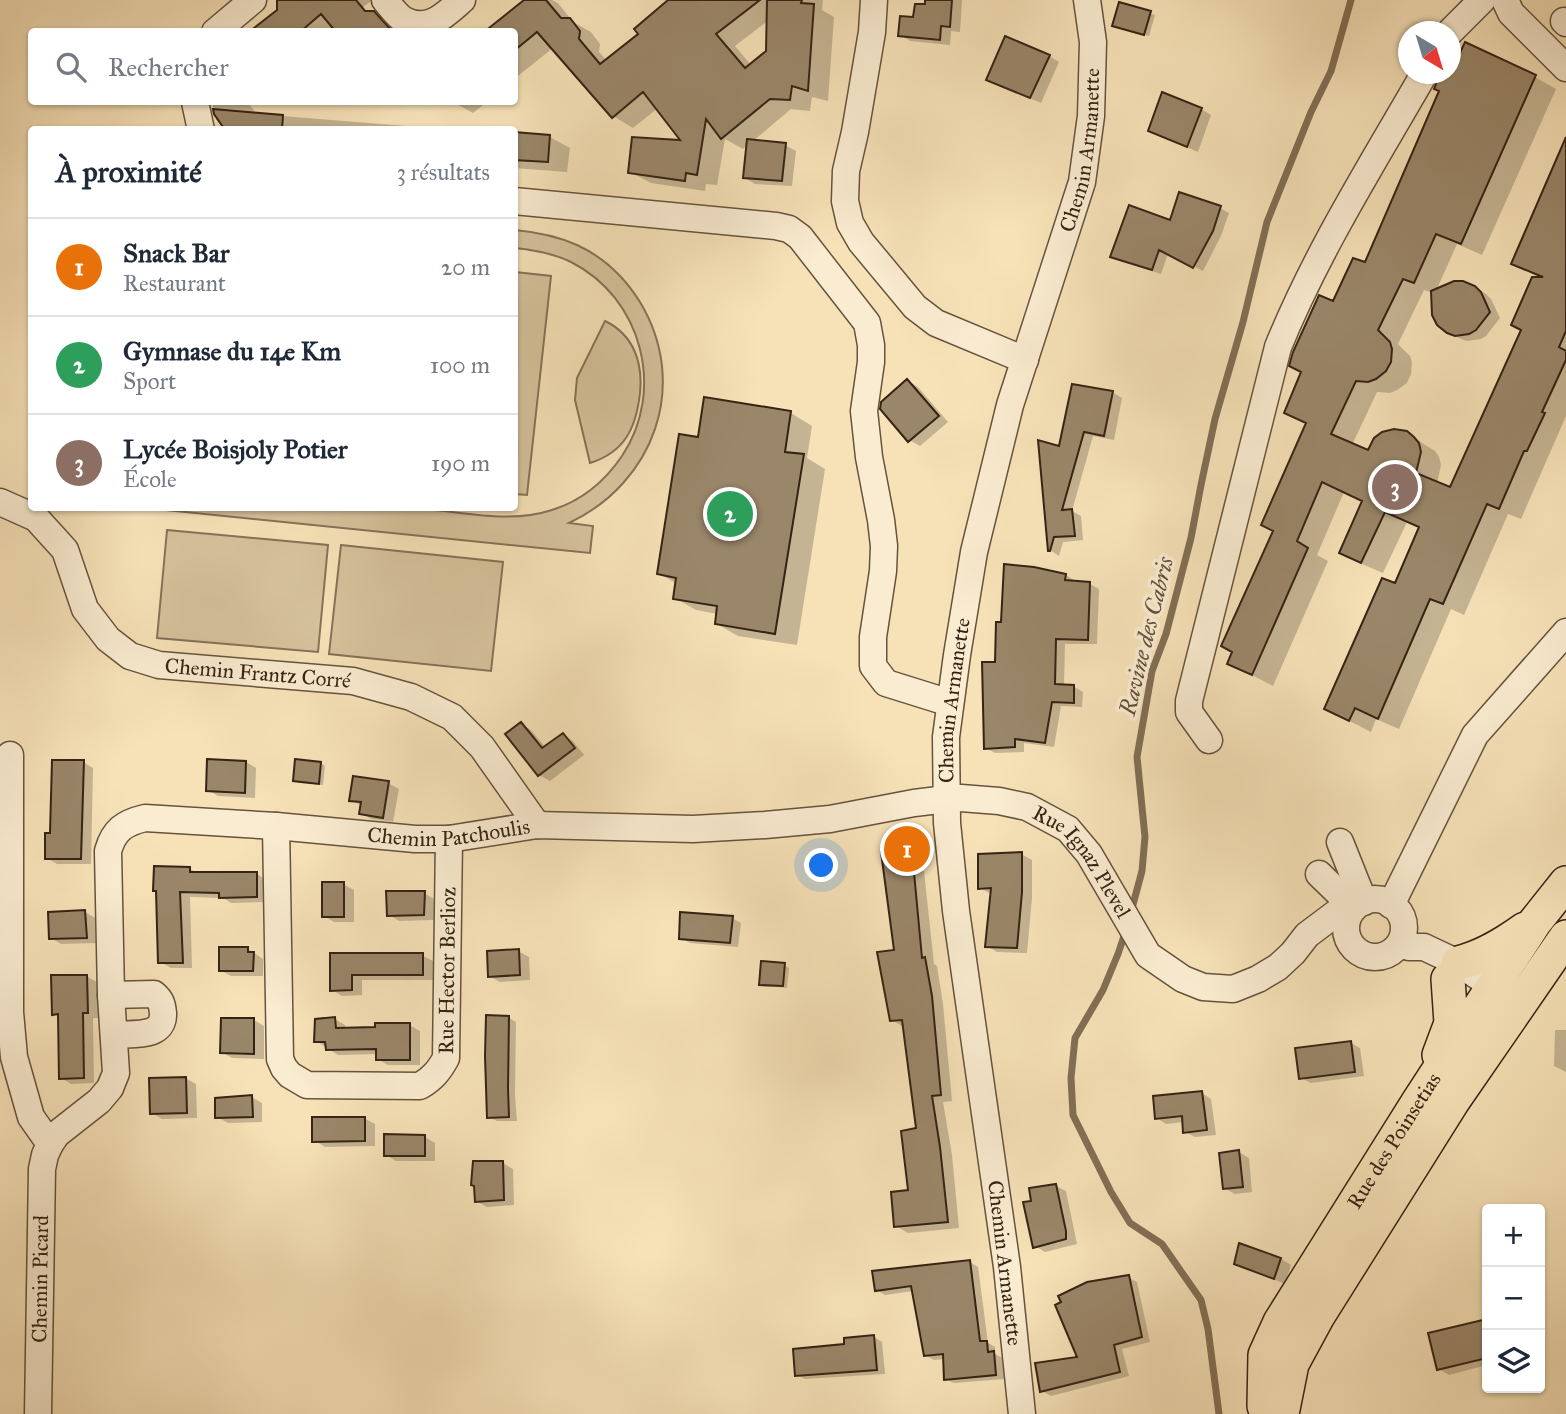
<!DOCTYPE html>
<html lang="fr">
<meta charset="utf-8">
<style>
:root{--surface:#fff;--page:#f2f2f3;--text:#1f2937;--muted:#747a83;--line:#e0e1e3;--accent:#b45309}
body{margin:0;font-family:"IM FELL Great Primer",serif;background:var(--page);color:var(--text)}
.controls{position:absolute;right:21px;bottom:21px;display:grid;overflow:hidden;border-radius:7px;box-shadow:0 2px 5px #0004}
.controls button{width:63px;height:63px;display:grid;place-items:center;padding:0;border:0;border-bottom:2px solid var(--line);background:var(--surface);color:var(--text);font:35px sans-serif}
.compass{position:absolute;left:1398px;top:21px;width:63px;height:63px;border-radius:50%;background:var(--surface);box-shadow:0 2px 5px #0004;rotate:142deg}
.you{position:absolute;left:822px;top:866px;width:24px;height:24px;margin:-18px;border:5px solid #fff;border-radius:50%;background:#1a73e8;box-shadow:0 0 0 10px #1a73e833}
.badge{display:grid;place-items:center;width:46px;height:46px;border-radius:50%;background:var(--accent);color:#fff;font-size:23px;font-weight:700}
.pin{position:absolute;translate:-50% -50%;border:4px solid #fff;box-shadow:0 2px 7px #0006}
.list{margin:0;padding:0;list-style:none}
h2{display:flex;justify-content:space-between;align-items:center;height:91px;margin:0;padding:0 28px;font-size:30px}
h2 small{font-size:23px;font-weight:400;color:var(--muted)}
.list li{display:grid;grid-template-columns:46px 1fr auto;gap:21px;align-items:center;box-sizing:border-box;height:98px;padding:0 28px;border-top:2px solid var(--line)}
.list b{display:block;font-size:26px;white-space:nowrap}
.list p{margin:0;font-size:23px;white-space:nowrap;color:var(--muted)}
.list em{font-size:23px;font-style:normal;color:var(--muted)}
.icon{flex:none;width:38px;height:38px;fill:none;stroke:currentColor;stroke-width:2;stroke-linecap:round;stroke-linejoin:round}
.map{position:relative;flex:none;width:1566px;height:1414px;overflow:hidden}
.search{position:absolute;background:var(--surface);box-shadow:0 2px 5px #0004;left:28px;top:28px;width:490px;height:77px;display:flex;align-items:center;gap:18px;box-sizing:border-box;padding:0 24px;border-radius:7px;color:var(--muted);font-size:26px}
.panel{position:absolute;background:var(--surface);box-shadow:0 2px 5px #0004;left:28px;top:126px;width:490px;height:385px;border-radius:7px}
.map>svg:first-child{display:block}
</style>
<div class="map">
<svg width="1566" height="1414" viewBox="0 0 1566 1414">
<rect width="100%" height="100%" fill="#f7e2b8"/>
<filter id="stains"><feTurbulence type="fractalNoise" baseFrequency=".00286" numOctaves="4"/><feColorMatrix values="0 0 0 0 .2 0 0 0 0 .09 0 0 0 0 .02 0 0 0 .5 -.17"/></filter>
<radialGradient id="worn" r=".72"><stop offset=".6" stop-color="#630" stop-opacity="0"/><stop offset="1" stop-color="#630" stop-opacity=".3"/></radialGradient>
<path fill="#d6c29c" stroke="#867258" stroke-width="2" d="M515,230C536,232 557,236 577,245C603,257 625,278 640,302C690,385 654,483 569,523L593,526L590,553L146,508C204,507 262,508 320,508C350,508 381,506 410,508C458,510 506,525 552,510C581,501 605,481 622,456C666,390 642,298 571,262C553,253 534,250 515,248Z
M515,272L551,276L527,495L515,494Z
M605,321C634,335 643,363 640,393C636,428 625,452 590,463L575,400L577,378Z
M167,530L328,545L318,652L157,638Z
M341,545L503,562L491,671L329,654Z"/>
<path fill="#0003" fill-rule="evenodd" d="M279,0H372L357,12L373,13L393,25L399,32H338L336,29L332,32H252L278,11Z
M527,0H552L558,3L573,22L591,32L600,44L599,52L607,61L640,34L671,0H823L822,10L834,17L828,101L812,97L810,111L791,109L752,142L785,145L796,151L792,186L755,184L745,178L748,145L743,149L725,139L717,185L706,184L705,191L651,183L630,172L684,142L658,108L633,128L613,116L553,48L514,79V32H479L483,29L488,31ZM769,20L768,52L751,65L735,46Z
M927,0H962L960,32L951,31L950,45L910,41L900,35L926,6Z
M1120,4L1155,15L1149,36L1119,28Z
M1049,56L1059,62L1041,103L998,85L988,79Z
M1450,61L1535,77L1556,89L1482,255L1457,244L1436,291L1475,287L1486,294L1491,299L1500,318L1486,336L1481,339L1467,341L1459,338L1448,332L1433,293L1424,290L1398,344L1410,356L1412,362L1411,374L1407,383L1397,390L1390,393L1377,392L1352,445L1369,452L1406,433L1435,451L1439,457L1441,465L1437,484L1451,490L1523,330L1542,279L1514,264L1566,141V416L1521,519L1508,514L1464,615L1451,609L1399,729L1376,719L1371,732L1326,709L1396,585L1421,529L1407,522L1383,573L1362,564L1341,552L1364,502L1344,492L1317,555L1328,561L1273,686L1229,663L1275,531L1307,424L1286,412L1334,303L1366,264L1441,91V74H1450Z
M212,102H247L257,114L456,130H227L215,113Z
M453,102H487L473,113Z
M1201,109L1211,115L1198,152L1160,136Z
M514,134L550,137L570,148L567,172L514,168Z
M1220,208L1229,213L1221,236L1203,271L1168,254L1161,274L1121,261L1113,256L1171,223Z
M908,381L918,387L948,422L920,446L909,440Z
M1112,392L1122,398L1114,440L1093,436L1072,511L1081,516L1083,540L1063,542L1059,556L1050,550L1060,449Z
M706,399L791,413L812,426L807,458L825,469L797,645L738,636L717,624L718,614L696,610L675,598L677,584L658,573L700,439Z
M1066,575L1075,581V582L1090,584L1099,589L1097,644H1065L1064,686H1073L1083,692L1082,707L1061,706L1054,747L1024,743V752L995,753L986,748L1002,624Z
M521,724L531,730L546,748L563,735L573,741L584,755L550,781L539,775Z
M83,762L93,768L91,864H57L47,858L52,835Z
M246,762L256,768L255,798L218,796L208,790Z
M321,763L325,766L323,785L299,783L295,780Z
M388,783L399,789L393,822L371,819L361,813L362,806L351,800Z
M906,851L918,858L920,868L924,871L934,964L937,966L943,1004L952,1101L943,1102L952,1155L959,1228L908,1233L896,1226L910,1192L918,1130L905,1028L892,1020L896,951Z
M1021,854L1032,860V898L1027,953L997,952L987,946L991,894L980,888Z
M190,869L198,873L257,874L267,880V902L231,903L223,898L190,897L192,968H171L160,962L156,891L155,890Z
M343,884L354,890V922H334L324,916Z
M424,893L434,899V920L399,921L389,915Z
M85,912L95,918L96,943L61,944L51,938Z
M732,918L741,923L738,947L690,943L681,938Z
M248,949L263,959V976H231L220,970Z
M518,951L529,957L530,980L500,982L489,976Z
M331,954L422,955L433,961V980H362V995L342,996L332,990Z
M784,965L789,968L787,988L766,986L761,984Z
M86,976L97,982L98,1018H93L94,1083L71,1084L61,1078L59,1017L54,1014Z
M508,1017L516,1022L515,1094L517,1121H497L489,1117Z
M335,1019L345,1025V1029L409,1025L420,1031V1065H388L377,1059V1054L338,1055L316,1041Z
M254,1020L264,1026V1059L232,1058L222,1052Z
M1555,1030H1566V1072L1554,1066Z
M1351,1043L1360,1048L1364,1076L1311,1083L1301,1078Z
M185,1078L196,1084L197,1118L162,1119L152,1113Z
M1202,1093L1211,1099L1216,1135L1195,1137L1185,1132L1184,1122L1166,1124L1157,1118Z
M252,1097L262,1103V1122L228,1123L217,1117Z
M364,1118L375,1124V1146L325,1147L314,1140Z
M425,1137L435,1143V1161H396L386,1155Z
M1239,1152L1249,1158L1252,1192L1235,1194L1224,1188Z
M503,1163L513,1169L514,1205L487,1207L476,1201Z
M1056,1186L1066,1191L1077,1244L1045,1252L1035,1246L1033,1202Z
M1241,1245L1281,1259L1291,1265L1285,1284L1247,1269L1236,1263Z
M970,1262L978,1267L988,1343L995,1347V1354L1002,1358L1004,1379L954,1383L945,1379V1359L934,1360L925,1355L913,1291L885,1295L876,1290Z
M1128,1277L1137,1282L1150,1342L1122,1349L1129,1376L1051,1396L1042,1391L1080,1358Z
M1487,1321V1365L1449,1375L1439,1369L1431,1335Z
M874,1337L882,1342L885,1374L805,1379L797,1375L846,1346Z"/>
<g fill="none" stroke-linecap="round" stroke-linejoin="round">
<path stroke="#826f55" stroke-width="7" d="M1131,912L1142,871L1145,837L1137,757L1152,671L1166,634L1191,538L1201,485L1215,419L1243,322L1267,222L1311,112L1331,71L1351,0
M1126,930L1118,954L1103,990L1075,1038L1071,1078L1073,1115L1111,1192L1130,1223L1162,1244L1201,1300L1208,1329L1219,1414"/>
</g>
<path fill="#9a8669" stroke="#352314" stroke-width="2" d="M277,0H356L365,11H374L393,32H336L321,14L300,32H249L277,10Z
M524,0H546L561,18H570L580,31L579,39L600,64L638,34L634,29L668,0H760L716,34L745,68L766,51L767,0H802L801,3L814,4L808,91L792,86L790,100L770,99L721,139L706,119L697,175L686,173L685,181L628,173L632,137L680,140L643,92L612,118L537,32L514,51V32H484Z
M925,0H952L950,27L941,26L940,40L898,36L900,16L913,17L915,4H925Z
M1119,2L1151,11L1144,35L1112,26Z
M1005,36L1050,55L1030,98L986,80Z
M1465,42L1536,75L1461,244L1436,234L1414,283L1403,279L1378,330L1390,342L1392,349L1391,362L1386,371L1376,379L1368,382L1356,381L1331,434L1368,450L1374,438L1382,432L1394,429L1407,431L1414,437L1419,443L1421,452L1416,473L1450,487L1521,330L1511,325L1532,277H1543L1511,264L1566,137V331L1559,347L1566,351V360L1542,412L1545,413L1527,451H1524L1499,509L1487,504L1443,604L1430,599L1378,719L1355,708L1349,721L1324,709L1382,578L1395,583L1419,527L1385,512L1361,563L1339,553L1362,501L1322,482L1297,541L1308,548L1252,675L1227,664L1232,652L1221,646L1273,531L1261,525L1306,423L1284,413L1301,372L1289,366L1293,352L1319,295L1333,301L1353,258L1365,262L1439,91L1434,89L1440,74H1451V51L1459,55Z
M1162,92L1202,108L1187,147L1148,131Z
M213,109L283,115L282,130H225L214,114Z
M514,132L550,135L548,162L514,160Z
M747,139L786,143L782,181L743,178Z
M1179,192L1221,206L1213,231L1193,268L1159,250L1152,270L1110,257L1129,205L1170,220Z
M1454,281H1463L1475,286L1481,292L1490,312L1476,330L1469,334L1455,336L1447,333L1437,325L1432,315L1431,291Z
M907,379L939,416L908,442L880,409L881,402Z
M1072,384L1113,391L1104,436L1084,432L1062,510L1072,509L1075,536L1054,537L1050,551H1048L1038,440L1059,446Z
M704,397L791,411L785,452L804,454L775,634L715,624L717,606L673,599L676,578L657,574L679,434L698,437Z
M1004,564L1034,567L1066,574L1065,580L1090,582L1088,640L1056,639L1055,684L1074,685V703L1052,702L1045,743L1015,739V747L984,749L982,662H995L996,622H1001Z
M521,722L542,748L563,733L575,748L538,776L505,734Z
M207,759L246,761L245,793L206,791Z
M295,759L321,762L319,784L293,781Z
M52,760H84L81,859H45V833H50Z
M353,776L389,781L383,818L359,814L361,802L349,801Z
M907,849L908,862H913L922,958L925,957L932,996L941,1095L932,1096L940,1147L948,1222L894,1227L891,1192L908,1190L901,1131L916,1128L902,1020L890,1021L877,952L894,950L881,852Z
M1022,852V892L1017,948L985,947L991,888L978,889V854Z
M154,866L190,867V872H257V897L219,898V893L180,892L183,963H158L156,891H153Z
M322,882H344V917H322Z
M386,891H425L424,915L387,916Z
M85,910L87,938L49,939L48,912Z
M680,912L733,916L730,943L679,939Z
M219,947H248V952H254L253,971H219Z
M519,949L520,975L488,977L487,951Z
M330,953H423V975H352V990L330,991Z
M761,961L785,963L783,986L759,985Z
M51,975H87L88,1013H83L84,1078L59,1079L58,1014L52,1015Z
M486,1015L509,1016L508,1089L509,1117L487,1118L485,1056Z
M335,1017L336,1028L375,1027V1023H410V1060H376V1049L326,1050L325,1042H314L315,1019Z
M221,1018H254V1054L220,1053Z
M1351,1041L1355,1072L1299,1079L1295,1048Z
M186,1077L187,1113L150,1114L149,1078Z
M1202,1091L1207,1130L1183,1133L1182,1116L1155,1119L1153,1096Z
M252,1095L253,1117L215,1118V1098Z
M312,1117H365V1141L312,1142Z
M384,1134L425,1135V1156H384Z
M1239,1150L1243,1187L1223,1189L1219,1153Z
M473,1161H503L504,1200L475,1202L474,1186L471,1185Z
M1056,1184L1066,1231V1239L1033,1248L1023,1202L1031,1201L1029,1188Z
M1239,1243L1281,1258L1274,1279L1234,1264Z
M970,1260L980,1341H987L988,1352L994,1351L996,1375L944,1380L943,1354L924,1356L911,1286L875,1291L872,1271Z
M1129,1275L1142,1337L1114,1345L1120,1372L1040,1392L1035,1363L1077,1357L1055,1305L1061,1302L1058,1296L1087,1282Z
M1487,1319V1358L1437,1370L1428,1333Z
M874,1335L877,1370L795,1376L793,1349L844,1344V1338Z"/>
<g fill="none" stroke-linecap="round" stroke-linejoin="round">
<defs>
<g id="minor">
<path d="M385,0C390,6 397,16 404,20C428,33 445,15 462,0"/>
<path d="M874,0L872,32L855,132L846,171L845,201L850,223L861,242L915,307L936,323L1025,360"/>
<path d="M1505,0L1511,13L1566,68"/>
<path d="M1564,21L1566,23"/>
<path d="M215,32L253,0"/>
<path d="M1450,32L1482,0"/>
<path d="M195,102L201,130"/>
<path d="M514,201L776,226L789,229L800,237L867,323L871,345V362L864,411L869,457L881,520L884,546L883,571L873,637V666L886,683L950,703"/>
<path id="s1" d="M0,502L36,518L65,550L85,609L108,639L130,656L159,665L353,681L411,697L452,717L482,747L537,825"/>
<path d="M1209,740L1189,712V701L1278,347C1317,251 1373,163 1424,74"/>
<path d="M10,755V1012L14,1057L31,1117L50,1144"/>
<path id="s2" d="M276,826L280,1059L284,1068L290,1075L307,1085L420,1086C433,1078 439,1071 446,1058L449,839"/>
<path d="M1340,842L1364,902"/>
<path d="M1319,874L1354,908"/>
<circle cx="1375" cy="928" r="29"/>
<path d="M1391,905L1475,735L1566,632"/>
<path d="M1409,947H1424L1458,963L1494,987L1500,1003"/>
<path d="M111,995L154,994C161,1000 162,1004 163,1013C164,1039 132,1033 114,1035"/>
<path id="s3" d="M38,1414L42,1169L45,1155L50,1144L57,1134L99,1101L110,1088L116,1073L111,995L108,851C114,830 124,823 145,818L276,826L415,839H449L537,825L693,829L765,825L830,819L914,803L947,799L961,798L999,801L1027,807L1068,829L1089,854L1148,955L1183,979L1203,987L1233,989L1258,979L1278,967L1293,953L1307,935L1339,911L1354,908"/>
<path id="s4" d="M1022,1414L1007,1267L956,911L947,823L946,737L957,655L974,552L1010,405L1082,182L1091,116L1093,42L1087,0"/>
</g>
<g id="major">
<path d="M1458,963C1483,957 1504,944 1525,929"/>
<path d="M1439,1055L1451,1023L1448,979"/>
<path id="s5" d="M1267,1414L1264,1406L1265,1355L1280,1322L1418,1102L1535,922L1566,883"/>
<path d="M1282,1414L1292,1364L1318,1316L1453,1101L1566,937"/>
</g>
</defs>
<use href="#minor" stroke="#66533d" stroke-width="29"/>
<use href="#major" stroke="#352314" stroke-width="36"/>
<use href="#minor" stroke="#faecd1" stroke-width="26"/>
<use href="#major" stroke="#f7e2b8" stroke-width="33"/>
</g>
<g text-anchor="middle" stroke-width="7" stroke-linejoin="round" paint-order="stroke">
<g font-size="21" fill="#352314" stroke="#faecd1">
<text dy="7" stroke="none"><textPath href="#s4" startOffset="1286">Chemin Armanette</textPath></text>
<text dy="7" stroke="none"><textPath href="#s1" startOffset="340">Chemin Frantz Corré</textPath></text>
<text dy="7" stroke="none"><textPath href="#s4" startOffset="719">Chemin Armanette</textPath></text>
<text dy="7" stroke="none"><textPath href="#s3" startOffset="950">Chemin Patchoulis</textPath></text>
<text dy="7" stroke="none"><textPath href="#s3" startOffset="1612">Rue Ignaz Plevel</textPath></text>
<text dy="7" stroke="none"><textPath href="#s2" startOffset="511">Rue Hector Berlioz</textPath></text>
<text dy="7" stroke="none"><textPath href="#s5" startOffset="310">Rue des Poinsetias</textPath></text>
<text transform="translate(1005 1263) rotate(83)" y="7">Chemin Armanette</text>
<text dy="7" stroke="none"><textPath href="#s3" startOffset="135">Chemin Picard</textPath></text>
</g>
<g font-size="23" font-style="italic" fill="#624f3a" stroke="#faecd1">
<text transform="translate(1146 636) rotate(-76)" y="8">Ravine des Cabris</text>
</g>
</g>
<rect width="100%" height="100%" filter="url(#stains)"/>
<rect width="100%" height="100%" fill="url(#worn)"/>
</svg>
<div class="controls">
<button>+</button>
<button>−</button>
<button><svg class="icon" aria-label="layers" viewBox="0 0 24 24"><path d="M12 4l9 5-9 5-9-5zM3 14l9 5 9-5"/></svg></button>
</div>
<svg class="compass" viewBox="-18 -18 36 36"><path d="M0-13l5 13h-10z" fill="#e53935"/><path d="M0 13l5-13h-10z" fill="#747a83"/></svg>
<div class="you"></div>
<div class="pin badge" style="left:907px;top:849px;background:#e8710a">1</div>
<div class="pin badge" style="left:730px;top:514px;background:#2e9e5b">2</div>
<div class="pin badge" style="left:1395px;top:487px;background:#8d6e63">3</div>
<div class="search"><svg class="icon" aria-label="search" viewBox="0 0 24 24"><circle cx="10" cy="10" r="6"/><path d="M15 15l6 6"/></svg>Rechercher</div>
<section class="panel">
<h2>À proximité<small>3 résultats</small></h2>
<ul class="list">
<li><span class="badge" style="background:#e8710a">1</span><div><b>Snack Bar</b><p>Restaurant</p></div><em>20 m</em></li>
<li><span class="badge" style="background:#2e9e5b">2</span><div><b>Gymnase du 14e Km</b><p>Sport</p></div><em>100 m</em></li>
<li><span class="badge" style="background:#8d6e63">3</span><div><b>Lycée Boisjoly Potier</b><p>École</p></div><em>190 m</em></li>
</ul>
</section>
</div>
